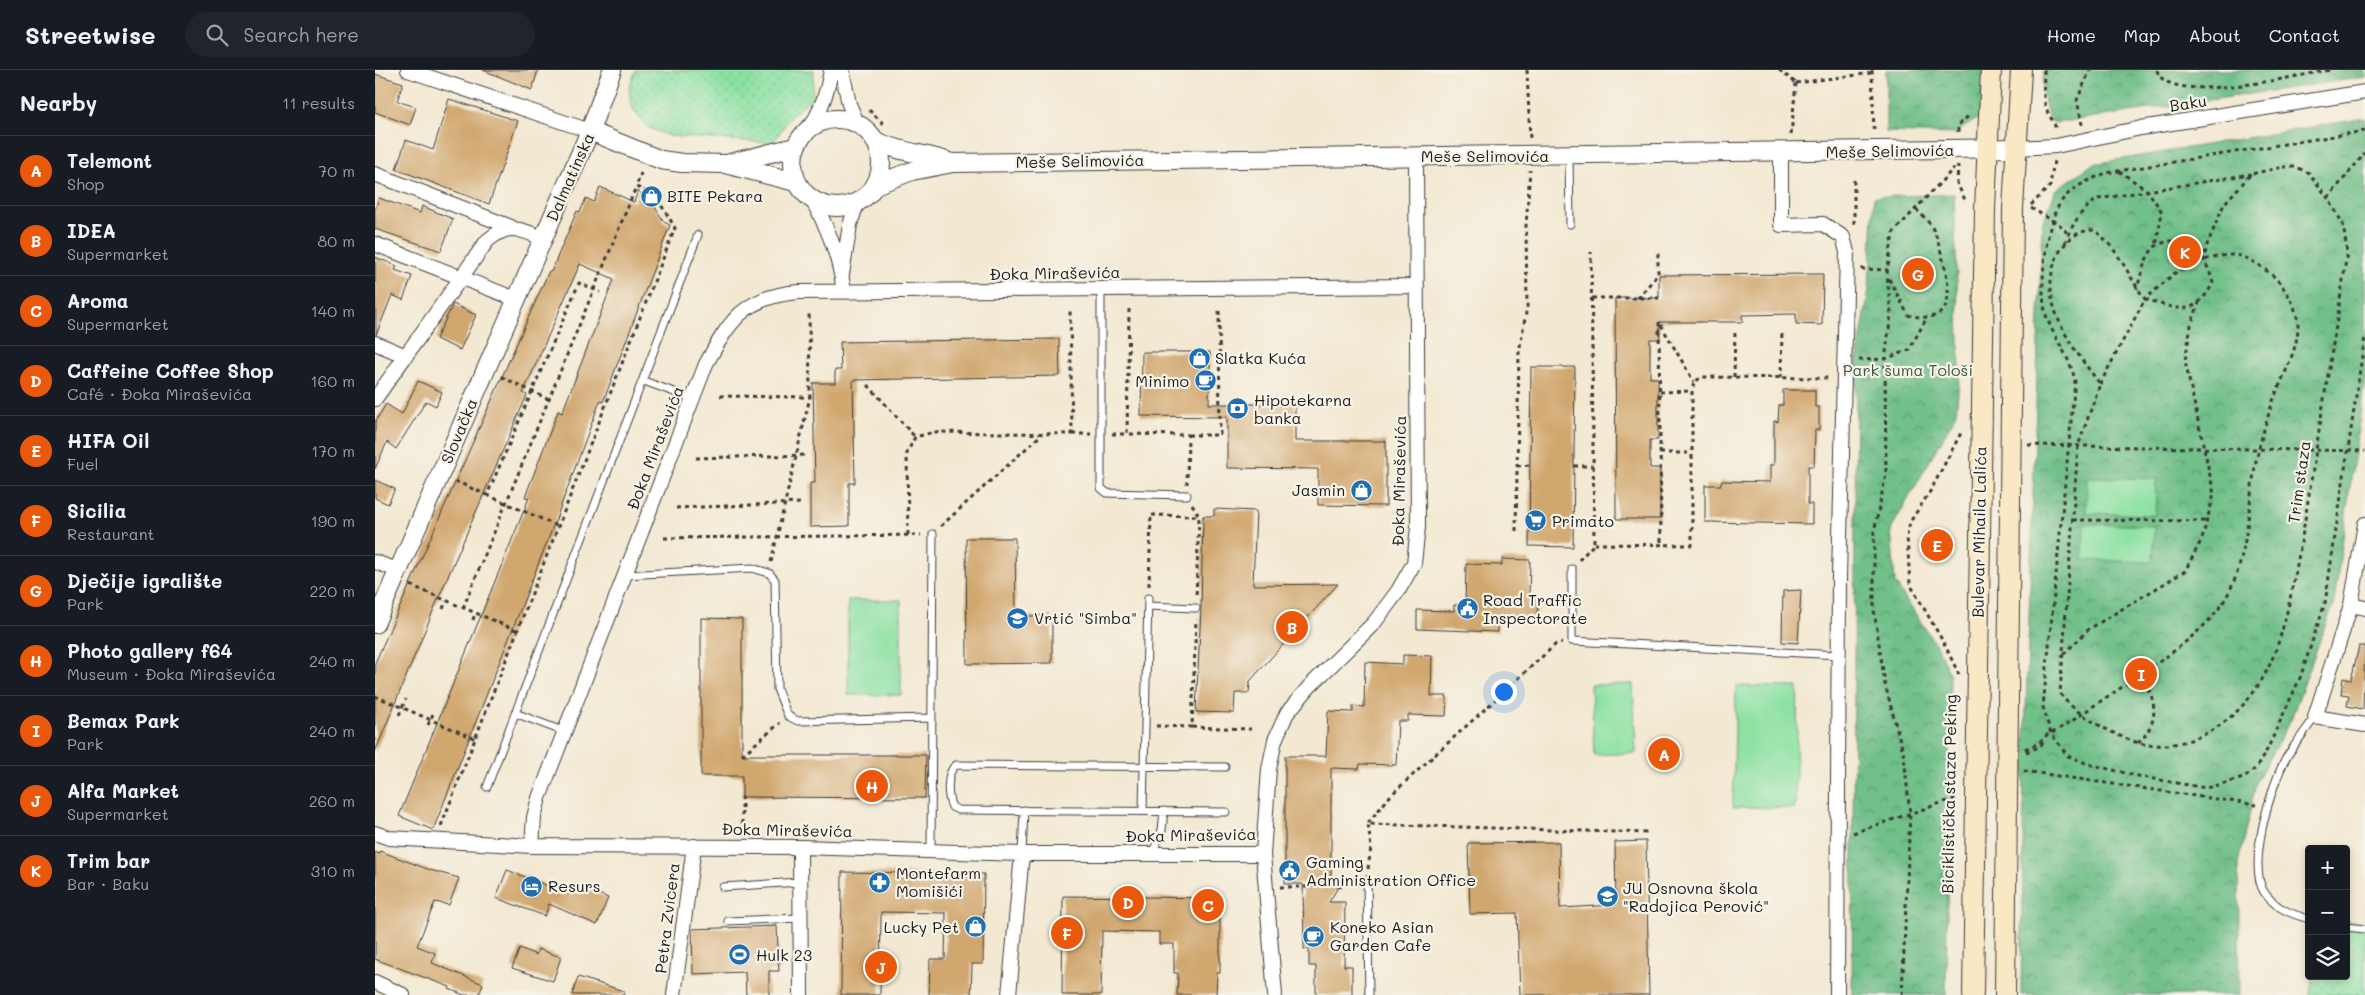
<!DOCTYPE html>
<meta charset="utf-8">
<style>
:root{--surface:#171b24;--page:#20242c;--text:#f1f3f6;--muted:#9ea1a6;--line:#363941;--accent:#ea580c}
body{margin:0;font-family:Mali,sans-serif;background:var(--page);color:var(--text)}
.controls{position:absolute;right:15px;bottom:15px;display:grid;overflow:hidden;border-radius:5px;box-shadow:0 2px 8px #0003}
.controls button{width:45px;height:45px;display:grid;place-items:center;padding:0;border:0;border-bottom:1px solid var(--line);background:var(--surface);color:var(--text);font:25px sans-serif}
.you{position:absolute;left:1128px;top:621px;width:18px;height:18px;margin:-12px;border:4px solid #fff;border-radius:50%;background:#1a73e8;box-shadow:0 0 0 8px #1a73e833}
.badge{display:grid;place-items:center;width:32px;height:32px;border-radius:50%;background:var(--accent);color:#fff;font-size:16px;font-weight:700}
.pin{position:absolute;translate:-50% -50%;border:2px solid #fff;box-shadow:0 1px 5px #0006}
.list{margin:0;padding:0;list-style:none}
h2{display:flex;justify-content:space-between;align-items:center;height:65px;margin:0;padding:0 20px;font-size:21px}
h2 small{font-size:16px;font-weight:400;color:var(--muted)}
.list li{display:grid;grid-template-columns:32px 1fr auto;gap:15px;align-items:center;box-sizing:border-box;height:70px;padding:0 20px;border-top:1px solid var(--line)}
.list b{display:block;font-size:19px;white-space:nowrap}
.list p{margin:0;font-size:16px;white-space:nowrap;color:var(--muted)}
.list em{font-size:16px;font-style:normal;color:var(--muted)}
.icon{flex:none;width:28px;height:28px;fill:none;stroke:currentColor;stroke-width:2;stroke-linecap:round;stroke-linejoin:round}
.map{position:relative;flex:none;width:1990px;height:925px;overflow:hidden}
header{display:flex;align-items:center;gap:30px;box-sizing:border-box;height:70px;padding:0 25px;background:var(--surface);border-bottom:1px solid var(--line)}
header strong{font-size:24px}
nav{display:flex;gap:28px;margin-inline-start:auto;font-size:18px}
.search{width:350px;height:45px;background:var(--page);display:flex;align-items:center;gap:12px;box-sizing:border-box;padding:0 18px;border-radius:28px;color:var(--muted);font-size:19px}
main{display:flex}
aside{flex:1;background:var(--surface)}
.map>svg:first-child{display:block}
</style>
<header>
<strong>Streetwise</strong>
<div class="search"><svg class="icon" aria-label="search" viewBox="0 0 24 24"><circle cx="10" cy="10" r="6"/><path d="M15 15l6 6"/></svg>Search here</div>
<nav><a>Home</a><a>Map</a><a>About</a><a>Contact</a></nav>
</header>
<main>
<aside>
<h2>Nearby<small>11 results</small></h2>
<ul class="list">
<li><span class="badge">A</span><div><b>Telemont</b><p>Shop</p></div><em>70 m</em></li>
<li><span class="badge">B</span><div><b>IDEA</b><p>Supermarket</p></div><em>80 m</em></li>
<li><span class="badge">C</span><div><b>Aroma</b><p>Supermarket</p></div><em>140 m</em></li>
<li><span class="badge">D</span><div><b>Caffeine Coffee Shop</b><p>Café · Đoka Miraševića</p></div><em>160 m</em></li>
<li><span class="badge">E</span><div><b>HIFA Oil</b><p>Fuel</p></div><em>170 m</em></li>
<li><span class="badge">F</span><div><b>Sicilia</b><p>Restaurant</p></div><em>190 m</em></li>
<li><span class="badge">G</span><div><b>Dječije igralište</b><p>Park</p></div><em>220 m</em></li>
<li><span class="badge">H</span><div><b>Photo gallery f64</b><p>Museum · Đoka Miraševića</p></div><em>240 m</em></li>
<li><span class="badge">I</span><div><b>Bemax Park</b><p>Park</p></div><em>240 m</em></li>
<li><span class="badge">J</span><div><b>Alfa Market</b><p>Supermarket</p></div><em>260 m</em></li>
<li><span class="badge">K</span><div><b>Trim bar</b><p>Bar · Baku</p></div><em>310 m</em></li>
</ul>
</aside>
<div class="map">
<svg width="1990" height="925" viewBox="0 0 1990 925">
<defs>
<pattern id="grass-dots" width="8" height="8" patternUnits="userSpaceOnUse" patternTransform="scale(1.25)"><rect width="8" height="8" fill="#8ce1a3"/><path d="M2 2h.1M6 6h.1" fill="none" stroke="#78c08c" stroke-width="1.8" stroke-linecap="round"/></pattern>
<pattern id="forest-crowns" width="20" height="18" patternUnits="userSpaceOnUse" patternTransform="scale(1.25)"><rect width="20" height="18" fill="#71bf89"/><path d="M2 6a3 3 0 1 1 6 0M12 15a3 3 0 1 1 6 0" fill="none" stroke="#5c9a6f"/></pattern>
</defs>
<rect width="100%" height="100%" fill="#f7f3e8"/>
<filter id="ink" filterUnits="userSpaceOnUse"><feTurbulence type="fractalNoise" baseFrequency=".02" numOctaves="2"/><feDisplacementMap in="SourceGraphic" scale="10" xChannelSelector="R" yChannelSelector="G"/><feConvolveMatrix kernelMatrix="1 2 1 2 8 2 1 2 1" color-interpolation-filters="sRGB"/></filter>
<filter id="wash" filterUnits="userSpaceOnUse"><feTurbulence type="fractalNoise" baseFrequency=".0096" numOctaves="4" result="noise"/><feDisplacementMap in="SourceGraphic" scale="20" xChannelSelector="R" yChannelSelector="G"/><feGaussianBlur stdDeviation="1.12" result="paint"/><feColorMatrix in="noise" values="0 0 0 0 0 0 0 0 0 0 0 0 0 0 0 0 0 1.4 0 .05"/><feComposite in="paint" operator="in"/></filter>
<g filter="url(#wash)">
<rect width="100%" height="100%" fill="#f3e8d2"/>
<path fill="url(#grass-dots)" stroke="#547e60" d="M261,0H439L437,28L416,45L398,73L294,66L272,57L256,37L254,19Z
M1971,851L1990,854V925H1935L1938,906H1971Z"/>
<path fill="url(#forest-crowns)" stroke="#466e52" d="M1511,0H1617L1608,45L1579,64L1511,62Z
M1669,0H1990V7L1680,53L1674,50L1667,21Z
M1990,48V308L1959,532L1916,649L1882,710L1863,793L1865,925H1646L1649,699L1667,154L1681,120L1718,94Z
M1579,124L1585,299L1581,345L1516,459L1520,513L1563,578L1575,605L1571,925H1477L1481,297L1494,220L1499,127Z"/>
<path fill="#8ce1a3" stroke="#547e60" d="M1712,407L1781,409L1780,445L1711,443Z
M1709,454L1779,456L1778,492L1708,490Z
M473,530H526V625H473Z
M1258,614L1261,683L1219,685L1216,615Z
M1361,616L1423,617L1420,738L1358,737Z"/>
<g id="blocks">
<path fill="#d1a770" d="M108,0H163L157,20Z
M0,4L28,13L22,31L41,37L35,55L0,42Z
M74,29L143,51L114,134L21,99L31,70L58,80Z
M225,117L259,132L263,121L278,134L289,152L295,155L228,332L225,331L178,457L58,760L24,746L154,428L150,427L183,341L187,343L239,209L205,194L148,323L152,325L60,536L0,682V593L174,201L176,202L202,141L205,142L211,128L219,132Z
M4,128L45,143L47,136L78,149L66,181L0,159V140Z
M0,187L22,196L20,200L37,206L28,230L17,225L1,265Z
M1448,204L1447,255L1421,254V244L1367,245L1368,252H1284L1285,269H1275V308H1283V370H1275V398H1285V449H1241L1240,228H1284V205Z
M78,234L101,245L85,280L61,269Z
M684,269L685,306L478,310L480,413H474V456L435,457V413H440L438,313H460V300H466L465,272Z
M767,282H835L834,334H920V371H1011V436L943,435V399L852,398V347L766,346Z
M1156,297H1200L1198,477L1154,476Z
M43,311L67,322L61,336L51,331L21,379L12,372L0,399V352L11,334L27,344Z
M1408,320H1440V337H1444V360H1440L1439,396H1433V434H1437V454L1330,452V415H1346V411L1395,412V395H1399V351L1403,352L1404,335H1408Z
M0,410L20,419L13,434L0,428Z
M839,439L881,441L878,515L963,514L875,611L874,623H860L859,643L821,642L826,538L828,446H839Z
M591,468H640L641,546H677V593L592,594Z
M1127,489L1155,490L1154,527H1163L1162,547L1132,546V552H1123V562L1042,559V540L1079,541V535L1090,536L1091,494L1127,495Z
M1426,520L1423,573L1407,572L1408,521Z
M326,548L367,549V685H551L550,728L367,727V706H326Z
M1984,576H1990L1988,639L1972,636L1974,625L1966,624L1968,608L1976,610Z
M1028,585L1057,586L1056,626H1072L1071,646L1033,645V651H1023L1021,695L985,694L984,699L956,698V814H965L954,832H970L969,896H977V925H941V896H934V879H929L928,814H910V686H951L953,641L978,642V636L989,637L990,592L1028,594Z
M1271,771L1274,925H1145L1142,843L1095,844L1093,773L1184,772L1185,838L1241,835L1240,772Z
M5,781L55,800L84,808L74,835L60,832L42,876L60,883L57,893L108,914L104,925H89L74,919L75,917L0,889V782L4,784Z
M132,800L195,824L200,814L233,828L222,855L174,834L170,846L121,828Z
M467,802L609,804L608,894H597L596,925H554L555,889H570L571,843L506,842L505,925H466Z
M688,826L845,828V903H842L841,925H802L803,903H799V874H784V862L727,861L726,925H687Z
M402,856L404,901H394V925H371L370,902L318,904L317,859Z
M145,878L161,885L163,879L186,887L178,911L137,898Z
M203,907L249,921V925H197Z"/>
</g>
</g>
<g filter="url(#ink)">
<use href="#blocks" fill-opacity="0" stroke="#3c3b37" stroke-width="1"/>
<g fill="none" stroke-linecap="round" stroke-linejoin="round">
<defs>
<path id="service" d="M1194,86L1195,154
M726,220V418L732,423L812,425
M269,311L318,329
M1197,499V571L1464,585
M250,505L377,498L394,503L400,510L402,619L413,646L423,651L557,648
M773,536L821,538
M140,643L190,662
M850,697L581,695C571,702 572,726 577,737L583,740L851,742
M112,717L323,165
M768,741L773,528
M556,781L558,464
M647,784L649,740
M777,784L787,760L789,741
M992,810L994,925
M348,817L425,812
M1934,849C1916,844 1900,838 1889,822C1872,793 1896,716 1911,688C1920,674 1931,660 1940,647
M353,851L425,848
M1971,857L1990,859"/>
<path id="minor" d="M33,0L215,61
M467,0L474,34L483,55
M436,57C447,38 453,21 456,0
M1642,78L1681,76L1766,58L1990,22
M1406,83V155L1448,154L1468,167L1472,182L1464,507L1462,925
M0,104L136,157
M437,130C453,157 465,190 469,222
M0,174L141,229
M467,204L475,155L482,133
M0,273L31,286
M0,329L112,171C134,152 143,159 168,168
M1990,454L1976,535L1940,647L1990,655
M0,492L23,500
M1976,535L1990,538
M0,763L14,768L157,776L425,777L647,784H888
M157,776L159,747L164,728L331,294C355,250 370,226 424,222L1042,216
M425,777L426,925
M0,912L28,925
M299,925L319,776
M634,925L647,784
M900,925L888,784L894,699L900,670L912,643L934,617L999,553L1023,521L1039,493L1043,457L1041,87"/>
<path id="tertiary" d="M418 93a44 44 0 1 1 88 0a44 44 0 1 1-88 0Z
M215,61L286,90L307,93L350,94L421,112
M499,70C524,83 552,83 577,93
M355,93L420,77
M500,115L537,101L578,93L1642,78
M0,554L215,61L237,0"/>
<path id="secondary" d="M1598,925L1610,139L1616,0
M1630,925L1638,139L1646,0"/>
</defs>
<use href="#service" stroke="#3c3b37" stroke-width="9"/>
<use href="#minor" stroke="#3c3b37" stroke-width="16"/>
<use href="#tertiary" stroke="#3c3b37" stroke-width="20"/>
<use href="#secondary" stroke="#3c3b37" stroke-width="22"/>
<path stroke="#3c3b37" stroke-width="3" stroke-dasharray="4 4" stroke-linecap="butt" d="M1152,0L1155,69
M1404,0L1421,13
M1497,0L1499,63
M1669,0C1669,13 1667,28 1672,40C1675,49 1680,51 1681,61
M1782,0C1790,38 1927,4 1956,0
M1421,13L1497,3
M494,40L511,56
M1707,55L1702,30L1715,0
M1990,61L1731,103C1714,110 1694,118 1684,135C1670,156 1663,225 1672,248C1680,270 1696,288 1700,311L1668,637L1676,664L1693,686L1713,694L1767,707L1831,718L1869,708L1881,698L1892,680L1925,608L1950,533L1990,266
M1583,62V55L1596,44
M1416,65L1421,13
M1583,95L1582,113L1591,132
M1908,97H1921L1934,103L1953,128L1968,154L1972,182C1963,248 1951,314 1941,380C1933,430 1926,479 1915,529C1910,551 1904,574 1895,594C1873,642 1828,679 1774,675C1751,673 1696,643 1685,623L1703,376L1725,314C1697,277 1658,229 1685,181C1693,168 1704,160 1719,160C1743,177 1753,206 1770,229L1800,203L1829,190L1832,175L1849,134L1876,104Z
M1744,101L1773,121L1787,142L1781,176
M1953,128L1990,83
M1656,135L1675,116L1679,90
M1656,138L1685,155L1693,164
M1479,154V108
M1690,173C1697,155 1706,139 1723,129L1876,104
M1486,199L1513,200
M1514,209L1533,245C1582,257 1576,219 1567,186C1564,175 1561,162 1554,153C1551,148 1545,144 1541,139
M1217,228H1284
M1263,228L1283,204V182
M754,239L752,364L813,365L812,414
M1284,252L1286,474
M1286,255L1319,312
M1484,290L1510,289L1516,244L1512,204L1518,163L1579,98
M127,307L175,330
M1359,307L1360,259
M1406,308L1407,260
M1725,314L1770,229C1802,239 1819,249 1838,213C1833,194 1820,166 1796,171C1791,172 1785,173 1781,176C1770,185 1766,205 1762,219
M493,315L540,367
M1285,322L1317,321
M345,326L435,327
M697,364H716
M737,364H752
M813,365H845L844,239
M1653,375L1990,381
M1285,383H1317
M321,388L433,385
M1142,396L1155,395
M1199,396H1218
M80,411L112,425L204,213L225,222
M112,425L183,456
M817,434L824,446L821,528
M301,438L426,433
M1698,450L1832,451
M566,456L667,364
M1141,461L1144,282L1152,237L1151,156L1155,100
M533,465L532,383L540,367L559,362L697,364L695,240
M289,468L546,465
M1219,474L1317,475V321L1319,312L1327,307L1455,308
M1204,490L1219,474L1216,182
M396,492L435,327L434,242
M35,515L143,561
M774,516L776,445L823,446
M88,538L261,117
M68,539L71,531
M98,550L100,543
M1689,584L1714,559L1810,501L1827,469L1839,424L1810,291L1816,255L1824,233
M1584,605L1570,575L1535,514L1532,466L1535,452L1556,420L1587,361
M0,626L101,669
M24,645L31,629
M53,655L58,644
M781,656L817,657L821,549
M817,657L876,659
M1763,673C1785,653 1783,628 1764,605
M1650,679L1664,673L1672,665C1689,658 1705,645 1720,635C1757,610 1826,569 1849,531C1877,486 1871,428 1884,378C1888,362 1893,346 1898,331C1907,307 1923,281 1923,255C1923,237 1907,211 1892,201C1865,182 1861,182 1829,190
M1651,682L1664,677L1671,670
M367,685L405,653
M1649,701L1882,735
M993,753L1016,725L1181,574L1187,573
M367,754V727
M66,756L300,158C289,139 282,124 261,117L266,103
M1478,763L1584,727
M993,799L996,777L993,754L1272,763
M905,817H933
M963,817L982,812
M1527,925L1535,744L1529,686L1510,614L1499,540V462L1511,404L1510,289L1534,280L1551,249"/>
<use href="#service" stroke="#fff" stroke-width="7"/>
<use href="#minor" stroke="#fff" stroke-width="14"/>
<use href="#tertiary" stroke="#fff" stroke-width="18"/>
<use href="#secondary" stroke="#fae7c3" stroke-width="20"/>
</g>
</g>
<defs>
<symbol id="shop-disc" viewBox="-11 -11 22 22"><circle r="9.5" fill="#1f6fb2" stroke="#f7f3e8"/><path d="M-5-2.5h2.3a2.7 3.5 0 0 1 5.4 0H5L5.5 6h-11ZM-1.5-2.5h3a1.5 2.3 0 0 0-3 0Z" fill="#fff"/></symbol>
<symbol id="cafe-disc" viewBox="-11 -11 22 22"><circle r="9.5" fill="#1f6fb2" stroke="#f7f3e8"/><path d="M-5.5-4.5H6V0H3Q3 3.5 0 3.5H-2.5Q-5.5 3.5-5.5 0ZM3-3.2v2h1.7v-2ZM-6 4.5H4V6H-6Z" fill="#fff"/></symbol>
<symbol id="bank-disc" viewBox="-11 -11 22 22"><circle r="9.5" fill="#1f6fb2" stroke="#f7f3e8"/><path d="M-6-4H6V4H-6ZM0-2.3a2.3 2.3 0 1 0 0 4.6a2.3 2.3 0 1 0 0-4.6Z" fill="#fff"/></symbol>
<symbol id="supermarket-disc" viewBox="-11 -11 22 22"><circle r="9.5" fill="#1f6fb2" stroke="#f7f3e8"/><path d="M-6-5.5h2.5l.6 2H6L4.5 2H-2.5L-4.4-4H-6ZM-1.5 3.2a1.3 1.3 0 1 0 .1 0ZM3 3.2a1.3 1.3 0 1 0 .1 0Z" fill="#fff"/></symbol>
<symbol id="civic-disc" viewBox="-11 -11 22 22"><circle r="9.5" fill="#1f6fb2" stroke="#f7f3e8"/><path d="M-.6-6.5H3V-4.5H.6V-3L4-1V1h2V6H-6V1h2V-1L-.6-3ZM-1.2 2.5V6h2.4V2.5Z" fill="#fff"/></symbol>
<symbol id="school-disc" viewBox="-11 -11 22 22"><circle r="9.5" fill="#1f6fb2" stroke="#f7f3e8"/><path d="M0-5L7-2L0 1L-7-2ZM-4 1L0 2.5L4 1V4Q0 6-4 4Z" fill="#fff"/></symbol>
<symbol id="pharmacy-disc" viewBox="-11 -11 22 22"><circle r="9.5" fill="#1f6fb2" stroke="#f7f3e8"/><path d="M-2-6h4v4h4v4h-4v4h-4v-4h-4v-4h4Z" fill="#fff"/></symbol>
<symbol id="hotel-disc" viewBox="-11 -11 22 22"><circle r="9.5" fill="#1f6fb2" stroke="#f7f3e8"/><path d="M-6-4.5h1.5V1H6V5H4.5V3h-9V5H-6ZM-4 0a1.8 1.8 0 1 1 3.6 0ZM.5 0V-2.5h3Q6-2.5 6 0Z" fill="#fff"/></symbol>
<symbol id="stadium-disc" viewBox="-11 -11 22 22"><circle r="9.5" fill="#1f6fb2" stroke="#f7f3e8"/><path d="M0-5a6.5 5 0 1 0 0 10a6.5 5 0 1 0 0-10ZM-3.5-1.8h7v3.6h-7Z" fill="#fff"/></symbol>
</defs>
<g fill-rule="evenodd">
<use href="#shop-disc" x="264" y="114" width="25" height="25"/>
<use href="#shop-disc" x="812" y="276" width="25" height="25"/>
<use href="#cafe-disc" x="818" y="298" width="25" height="25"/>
<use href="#bank-disc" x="850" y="326" width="25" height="25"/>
<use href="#shop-disc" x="974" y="408" width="25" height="25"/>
<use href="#supermarket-disc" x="1148" y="438" width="25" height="25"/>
<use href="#civic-disc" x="1080" y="526" width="25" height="25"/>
<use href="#school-disc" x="630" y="536" width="25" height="25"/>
<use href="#civic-disc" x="902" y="788" width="25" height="25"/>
<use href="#pharmacy-disc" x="492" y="800" width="25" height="25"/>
<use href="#hotel-disc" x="144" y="804" width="25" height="25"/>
<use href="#school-disc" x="1220" y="814" width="25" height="25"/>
<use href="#shop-disc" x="588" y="844" width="25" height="25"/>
<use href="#cafe-disc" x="926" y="854" width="25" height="25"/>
<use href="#stadium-disc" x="352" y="872" width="25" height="25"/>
</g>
<g text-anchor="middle" stroke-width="4.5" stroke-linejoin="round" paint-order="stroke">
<g font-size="16" fill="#1c1c1c" stroke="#f7f3e8">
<text transform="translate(1813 33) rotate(-9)" y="6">Baku</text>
<text transform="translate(1515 81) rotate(-1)" y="6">Meše Selimovića</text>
<text x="1110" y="92">Meše Selimovića</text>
<text transform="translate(705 91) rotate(-1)" y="6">Meše Selimovića</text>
<text transform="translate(195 107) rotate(-66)" y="6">Dalmatinska</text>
<text transform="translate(680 203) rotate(-1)" y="6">Đoka Miraševića</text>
<text transform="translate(84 361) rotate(-67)" y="6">Slovačka</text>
<text transform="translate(280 378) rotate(-69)" y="6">Đoka Miraševića</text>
<text transform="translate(1024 411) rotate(-89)" y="6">Đoka Miraševića</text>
<text transform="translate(1924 412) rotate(-82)" y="6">Trim staza</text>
<text transform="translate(1604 462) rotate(-89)" y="6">Bulevar Mihaila Lalića</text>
<text transform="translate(1574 724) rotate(-89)" y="6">Biciklistička staza Peking</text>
<text transform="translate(412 760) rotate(1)" y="6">Đoka Miraševića</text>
<text transform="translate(816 765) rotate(-1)" y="6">Đoka Miraševića</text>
<text transform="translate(292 848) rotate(-83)" y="6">Petra Zvicera</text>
</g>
<g font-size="16" fill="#1c1c1c" stroke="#f7f3e8" text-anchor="start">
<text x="292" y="132">BITE Pekara</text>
<text x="840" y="294">Slatka Kuća</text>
<text x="814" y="317" text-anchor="end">Minimo</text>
<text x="879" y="336">Hipotekarna<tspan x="879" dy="18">banka</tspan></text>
<text x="970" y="426" text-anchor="end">Jasmin</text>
<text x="1177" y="457">Primato</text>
<text x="1108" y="536">Road Traffic<tspan x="1108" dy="18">Inspectorate</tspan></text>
<text x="659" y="554">Vrtić "Simba"</text>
<text x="931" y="798">Gaming<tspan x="931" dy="18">Administration Office</tspan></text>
<text x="521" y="809">Montefarm<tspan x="521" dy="18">Momišići</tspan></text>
<text x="173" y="822">Resurs</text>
<text x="1248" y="824">JU Osnovna škola<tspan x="1248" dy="18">"Radojica Perović"</tspan></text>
<text x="584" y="863" text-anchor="end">Lucky Pet</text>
<text x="955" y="863">Koneko Asian<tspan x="955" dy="18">Garden Cafe</tspan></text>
<text x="381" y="891">Hulk 23</text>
</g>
<g font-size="16" fill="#3e5744" stroke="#f7f3e8">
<text x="1533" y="306">Park šuma Tološi</text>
</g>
</g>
</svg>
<div class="controls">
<button>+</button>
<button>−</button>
<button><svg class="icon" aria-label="layers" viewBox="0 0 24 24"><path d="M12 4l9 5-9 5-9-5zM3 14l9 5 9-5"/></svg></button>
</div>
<div class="you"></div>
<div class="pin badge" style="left:1289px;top:684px">A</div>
<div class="pin badge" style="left:917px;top:557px">B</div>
<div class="pin badge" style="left:833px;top:835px">C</div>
<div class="pin badge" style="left:753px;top:832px">D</div>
<div class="pin badge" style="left:1562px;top:475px">E</div>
<div class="pin badge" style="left:692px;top:863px">F</div>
<div class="pin badge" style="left:1543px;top:204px">G</div>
<div class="pin badge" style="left:497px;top:716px">H</div>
<div class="pin badge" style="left:1766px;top:604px">I</div>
<div class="pin badge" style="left:506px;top:897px">J</div>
<div class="pin badge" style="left:1810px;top:182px">K</div>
</div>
</main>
